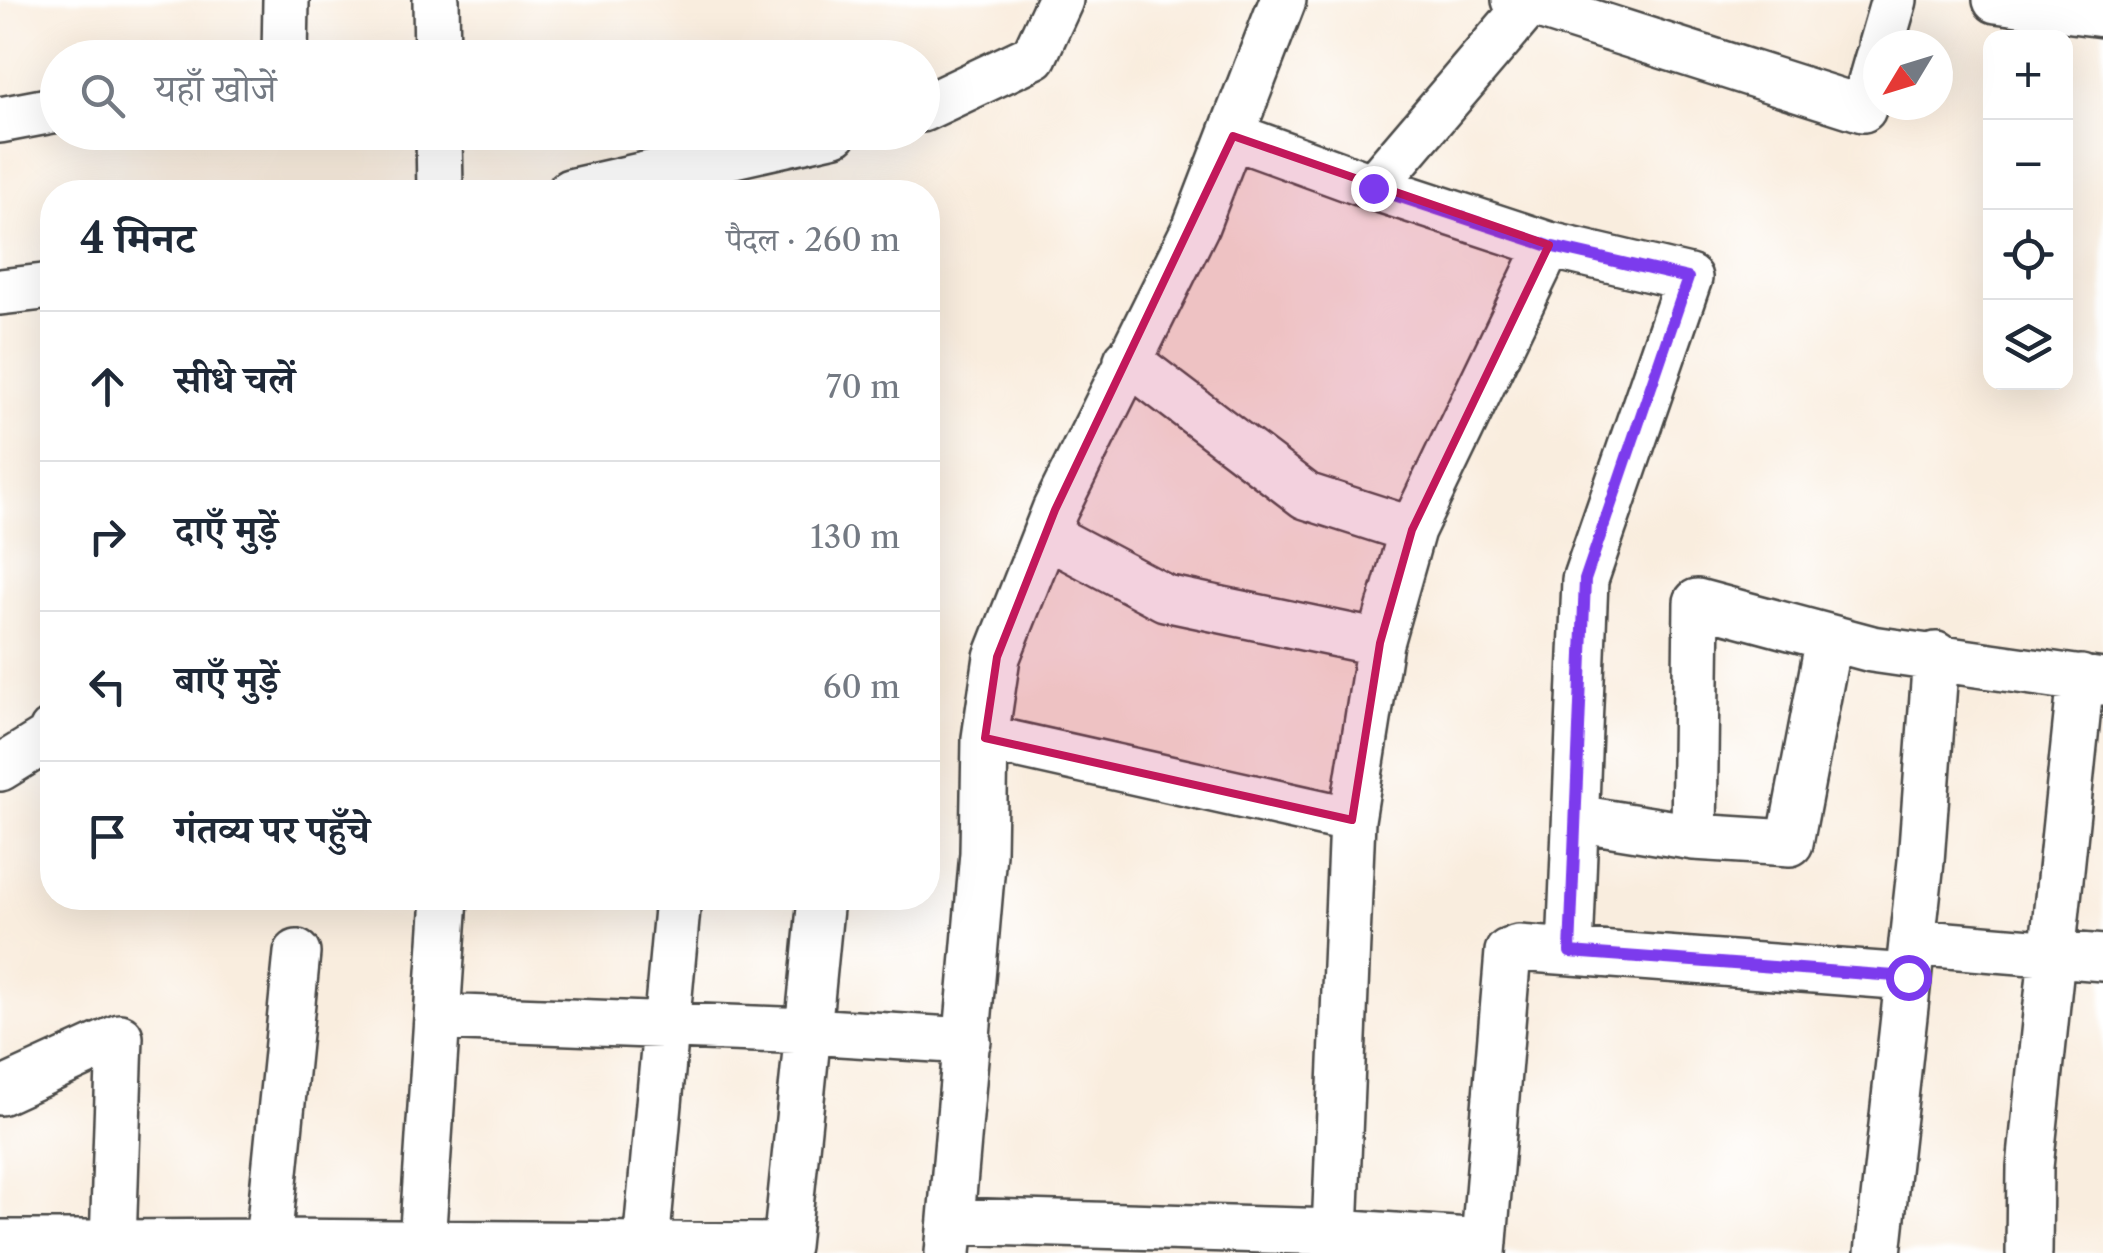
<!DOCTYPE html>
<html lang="hi">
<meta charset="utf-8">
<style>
:root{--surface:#fff;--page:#f6f6f7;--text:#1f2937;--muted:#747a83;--line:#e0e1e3}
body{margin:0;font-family:"Libre Caslon Text","Noto Serif Devanagari",serif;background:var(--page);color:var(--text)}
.controls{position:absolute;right:30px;top:30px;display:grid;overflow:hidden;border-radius:20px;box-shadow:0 10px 40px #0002}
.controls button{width:90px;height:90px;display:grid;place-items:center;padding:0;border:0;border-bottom:2px solid var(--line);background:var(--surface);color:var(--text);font:50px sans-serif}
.compass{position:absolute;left:1863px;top:30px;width:90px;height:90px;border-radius:50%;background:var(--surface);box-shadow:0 10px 40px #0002;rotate:232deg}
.stop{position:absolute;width:30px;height:30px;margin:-22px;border:8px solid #7c3aed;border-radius:50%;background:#fff}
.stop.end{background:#7c3aed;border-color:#fff;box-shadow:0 2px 10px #0008}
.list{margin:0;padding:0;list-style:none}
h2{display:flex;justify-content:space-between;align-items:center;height:130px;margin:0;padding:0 40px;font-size:42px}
h2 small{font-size:32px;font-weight:400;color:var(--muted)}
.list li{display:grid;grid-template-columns:65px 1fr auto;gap:30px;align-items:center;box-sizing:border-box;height:150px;padding:0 40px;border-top:2px solid var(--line)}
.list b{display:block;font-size:38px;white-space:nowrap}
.list em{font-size:32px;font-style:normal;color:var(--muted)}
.icon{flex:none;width:55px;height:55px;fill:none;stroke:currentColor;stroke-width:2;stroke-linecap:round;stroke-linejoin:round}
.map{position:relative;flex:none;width:2103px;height:1253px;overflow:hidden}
.search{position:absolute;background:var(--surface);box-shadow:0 10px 40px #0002;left:40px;top:40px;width:900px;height:110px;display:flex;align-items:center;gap:25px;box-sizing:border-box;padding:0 35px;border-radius:55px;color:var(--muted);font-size:38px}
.panel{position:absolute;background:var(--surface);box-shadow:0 10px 40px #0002;left:40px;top:180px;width:900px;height:730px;border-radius:40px}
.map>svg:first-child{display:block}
</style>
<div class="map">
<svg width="2103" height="1253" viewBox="0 0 2103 1253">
<rect width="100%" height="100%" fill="#fff"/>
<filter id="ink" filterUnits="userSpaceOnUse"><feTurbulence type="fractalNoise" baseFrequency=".01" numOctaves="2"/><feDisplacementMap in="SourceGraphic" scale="20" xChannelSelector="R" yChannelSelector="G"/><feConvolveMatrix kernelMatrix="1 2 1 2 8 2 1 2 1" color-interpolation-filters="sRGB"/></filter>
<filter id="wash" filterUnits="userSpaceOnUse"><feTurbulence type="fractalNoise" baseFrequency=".0048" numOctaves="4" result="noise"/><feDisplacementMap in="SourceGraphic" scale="40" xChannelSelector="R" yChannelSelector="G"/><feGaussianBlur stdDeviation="2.25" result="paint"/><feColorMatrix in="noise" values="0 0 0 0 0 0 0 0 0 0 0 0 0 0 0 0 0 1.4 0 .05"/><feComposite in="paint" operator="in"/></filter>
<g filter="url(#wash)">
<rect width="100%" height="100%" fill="#f9edde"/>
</g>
<g filter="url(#ink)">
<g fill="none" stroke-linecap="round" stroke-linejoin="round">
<defs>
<path id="minor" d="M436,0L437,58
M1532,0L1530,3L1863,109L1878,57
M1996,0L2103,14
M1881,45L1894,0
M285,58L286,0
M922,109L1034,56L1060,0
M0,120L58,109
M439,132L440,192
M1233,136L1373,187
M570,192L835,132
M1549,245L1689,278L1585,580L1570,952
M0,292L52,286
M1127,360L1306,496L1412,530
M1046,535L1165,598L1380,643
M985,738L1352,820L1335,1232L1484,1242
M0,768L52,736V731
M1576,818L1694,837L1697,602L1872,649L2103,682
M1352,820L1380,643L1412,530L1549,245L1373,187L1530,3L1515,0
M1694,837L1790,843L1829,638
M821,898L808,1031L968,1041
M1912,942L2103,958
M297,953L268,1242L786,1246L808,1031L437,1017L422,1243
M437,1017L445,898
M0,1092L120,1037L113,1243L268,1242L266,1253
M952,1221L1335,1232
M0,1243H113
M646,1245L678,898
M948,1253L983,853L985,738L997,657L1055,510L1196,226L1283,0
M1483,1253L1508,952L1518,948L1908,977
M1878,1253L1921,861L1936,655
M2029,1253L2030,1167L2081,678"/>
</defs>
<use href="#minor" stroke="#4a4846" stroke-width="50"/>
<use href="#minor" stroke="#fff" stroke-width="45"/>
</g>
</g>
<g fill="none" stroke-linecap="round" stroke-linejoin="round" filter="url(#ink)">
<path stroke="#7c3aed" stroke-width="12" d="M1373,188L1549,246L1688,278L1585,580L1570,952L1908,977"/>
</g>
<path fill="#c2185b" fill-opacity="0.2" stroke="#c2185b" stroke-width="8" stroke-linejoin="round" d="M1233,136L1549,245L1412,530L1380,643L1352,820L985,738L997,657L1055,510Z"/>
</svg>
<div class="controls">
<button>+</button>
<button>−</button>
<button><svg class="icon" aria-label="locate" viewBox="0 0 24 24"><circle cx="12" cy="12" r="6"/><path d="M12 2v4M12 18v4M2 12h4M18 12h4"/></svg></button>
<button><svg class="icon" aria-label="layers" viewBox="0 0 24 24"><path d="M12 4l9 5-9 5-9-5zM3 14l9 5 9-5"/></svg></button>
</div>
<svg class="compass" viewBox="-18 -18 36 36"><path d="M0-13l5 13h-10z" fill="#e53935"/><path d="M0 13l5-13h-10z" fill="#747a83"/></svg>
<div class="stop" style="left:1908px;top:977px"></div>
<div class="stop end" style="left:1373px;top:188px"></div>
<div class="search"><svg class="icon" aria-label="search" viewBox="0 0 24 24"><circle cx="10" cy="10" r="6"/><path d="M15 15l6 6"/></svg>यहाँ खोजें</div>
<section class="panel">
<h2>4 मिनट<small>पैदल · 260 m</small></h2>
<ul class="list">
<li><svg class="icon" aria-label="ahead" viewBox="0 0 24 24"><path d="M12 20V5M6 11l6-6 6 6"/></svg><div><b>सीधे चलें</b></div><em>70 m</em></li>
<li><svg class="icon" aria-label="right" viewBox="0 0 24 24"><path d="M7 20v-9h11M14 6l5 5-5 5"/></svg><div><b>दाएँ मुड़ें</b></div><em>130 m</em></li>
<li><svg class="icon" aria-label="left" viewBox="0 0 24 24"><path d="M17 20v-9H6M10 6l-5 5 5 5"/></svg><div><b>बाएँ मुड़ें</b></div><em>60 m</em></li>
<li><svg class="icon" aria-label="arrive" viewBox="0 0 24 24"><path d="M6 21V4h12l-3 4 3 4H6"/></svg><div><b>गंतव्य पर पहुँचे</b></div></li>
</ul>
</section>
</div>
